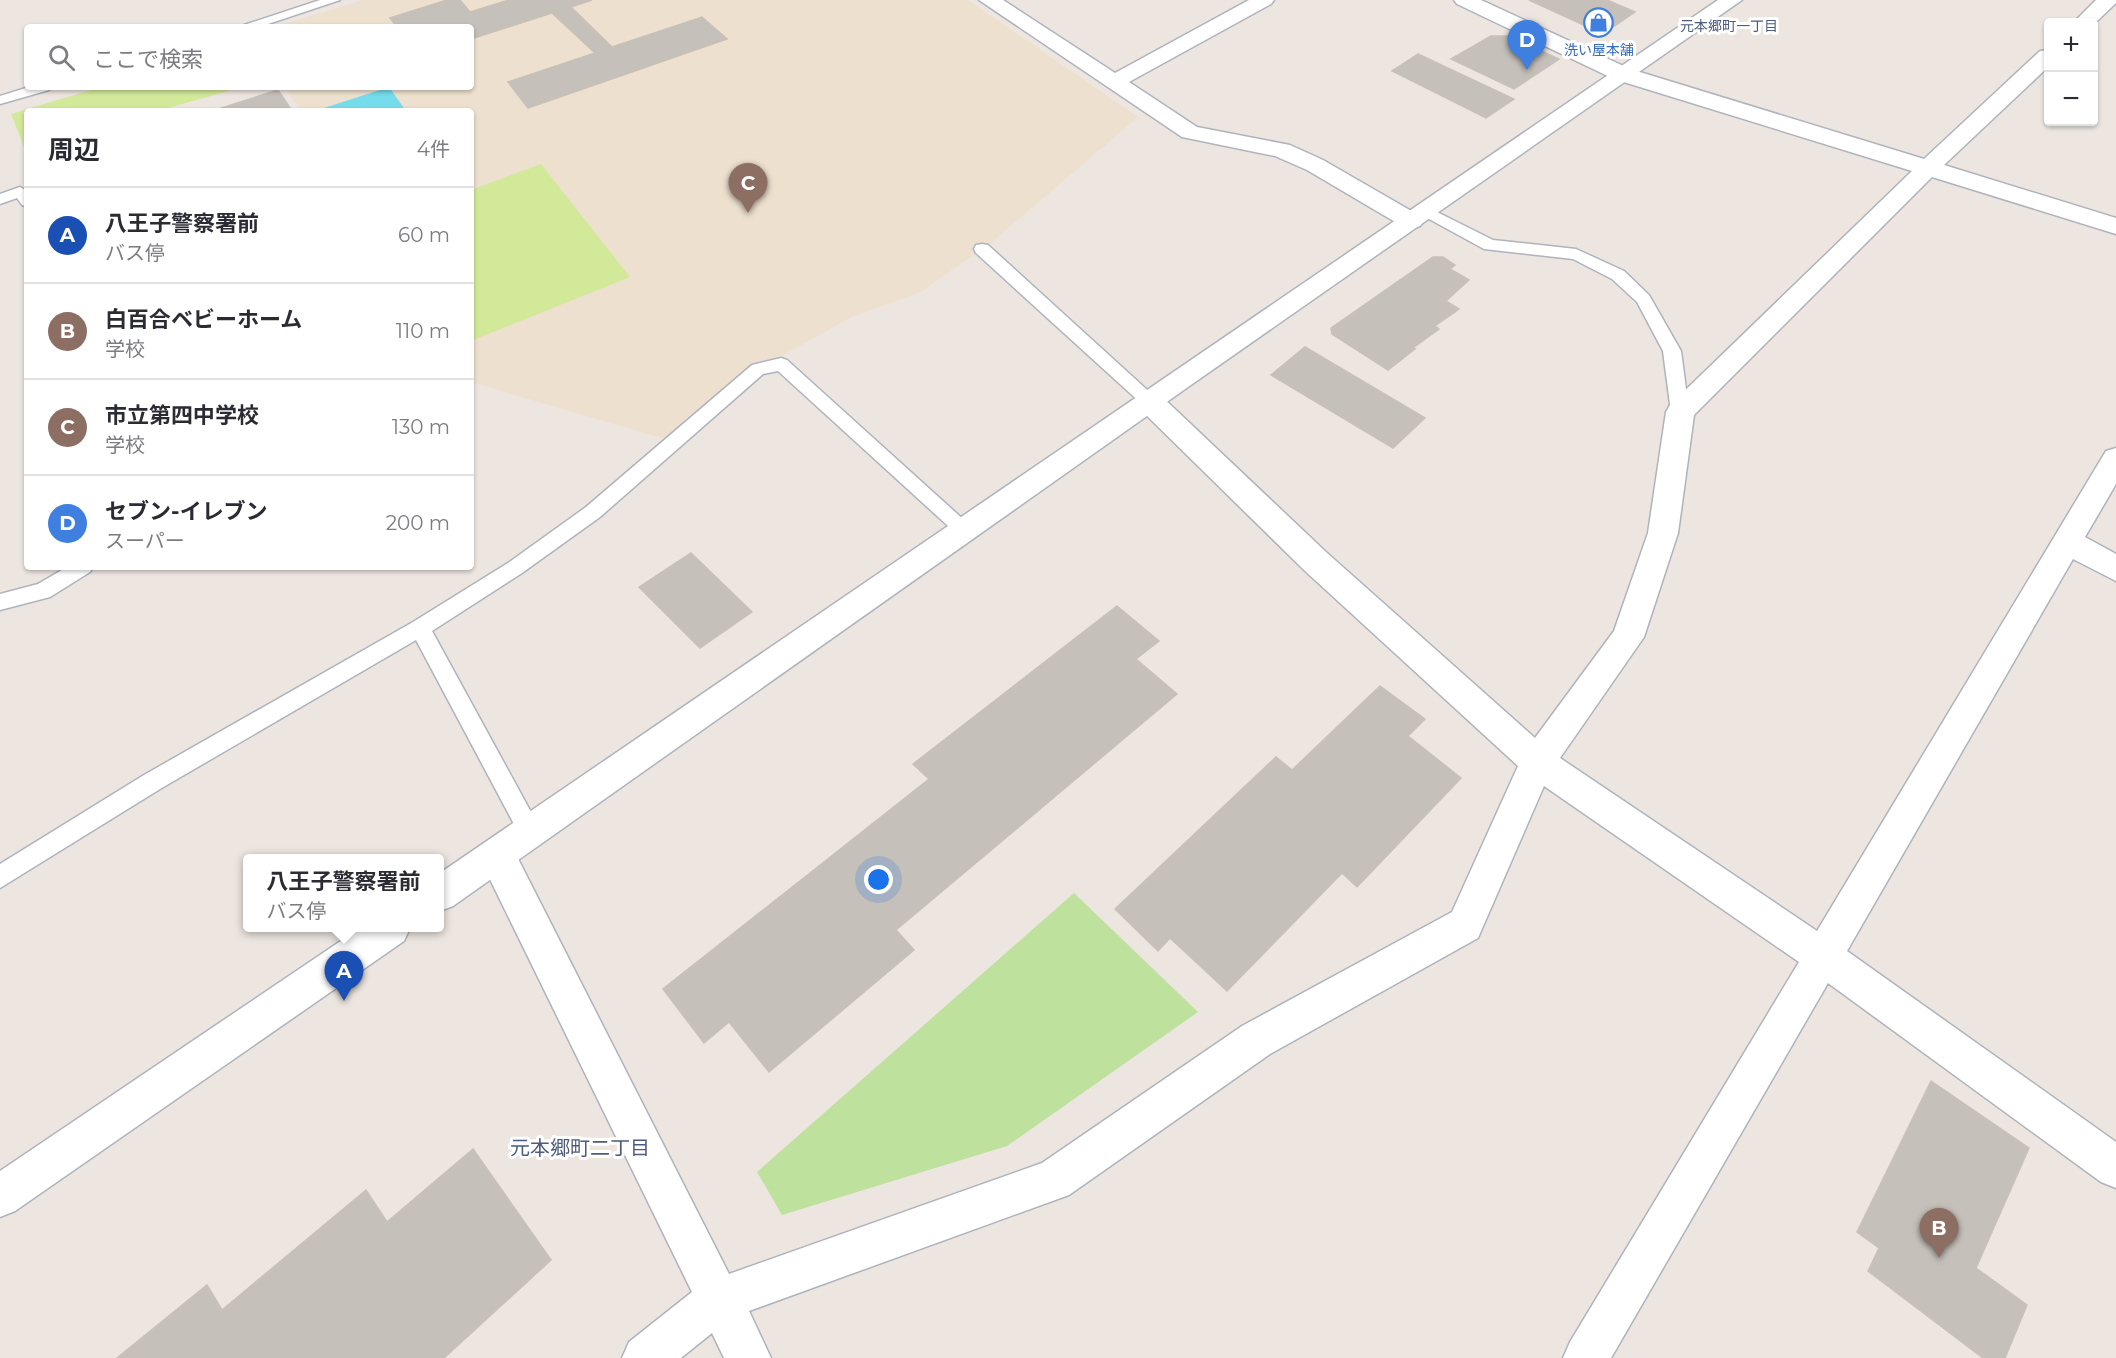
<!DOCTYPE html>
<html lang="ja">
<meta charset="utf-8">
<style>
:root{--surface:#fff;--page:#f2f2f3;--text:#2b2b33;--muted:#7c7c81;--line:#e1e1e2;--accent:#1a73e8}
body{margin:0;font-family:Montserrat,"Noto Sans JP",sans-serif;background:var(--page);color:var(--text)}
.controls{position:absolute;right:18px;top:18px;display:grid;overflow:hidden;border-radius:6px;box-shadow:0 2px 4px #0004}
.controls button{width:54px;height:54px;display:grid;place-items:center;padding:0;border:0;border-bottom:2px solid var(--line);background:var(--surface);color:var(--text);font:30px sans-serif}
.you{position:absolute;left:879px;top:880px;width:21px;height:21px;margin:-15px;border:4px solid #fff;border-radius:50%;background:#1a73e8;box-shadow:0 0 0 9px #1a73e833}
.badge{display:grid;place-items:center;width:39px;height:39px;border-radius:50%;background:var(--accent);color:#fff;font-size:20px;font-weight:700}
.pin{position:absolute;translate:-50% -50px;filter:drop-shadow(0 2px 3px #0008)}
.pin::after{content:'';position:absolute;top:32px;width:21px;height:18px;background:inherit;clip-path:polygon(0 0,100% 0,50% 100%)}
.popup{position:absolute;left:243px;top:854px;width:201px;height:78px;box-sizing:border-box;display:grid;place-content:center;border-radius:6px;background:var(--surface);filter:drop-shadow(0 2px 4px #0005);font-size:20px;white-space:nowrap;color:var(--muted)}
.popup b{font-size:22px;color:var(--text)}
.popup::after{content:'';position:absolute;left:50%;top:100%;margin-left:-12px;border:12px solid transparent;border-top-color:var(--surface)}
.list{margin:0;padding:0;list-style:none}
h2{display:flex;justify-content:space-between;align-items:center;height:78px;margin:0;padding:0 24px;font-size:26px}
h2 small{font-size:20px;font-weight:400;color:var(--muted)}
.list li{display:grid;grid-template-columns:39px 1fr auto;gap:18px;align-items:center;box-sizing:border-box;height:96px;padding:0 24px;border-top:2px solid var(--line)}
.list b{display:block;font-size:22px;white-space:nowrap}
.list p{margin:0;font-size:20px;white-space:nowrap;color:var(--muted)}
.list em{font-size:20px;font-style:normal;color:var(--muted)}
.icon{flex:none;width:33px;height:33px;fill:none;stroke:currentColor;stroke-width:2;stroke-linecap:round;stroke-linejoin:round}
.map{position:relative;flex:none;width:2116px;height:1358px;overflow:hidden}
.search{position:absolute;background:var(--surface);box-shadow:0 2px 4px #0004;left:24px;top:24px;width:450px;height:66px;display:flex;align-items:center;gap:15px;box-sizing:border-box;padding:0 21px;border-radius:6px;color:var(--muted);font-size:22px}
.panel{position:absolute;background:var(--surface);box-shadow:0 2px 4px #0004;left:24px;top:108px;width:450px;height:462px;border-radius:6px}
.map>svg:first-child{display:block}
</style>
<div class="map">
<svg width="2116" height="1358" viewBox="0 0 2116 1358">
<rect width="100%" height="100%" fill="#ede5df"/>
<path fill="#eee0cf" d="M363,0H968L1138,117L992,242L921,292L852,317L758,369L676,439L658,437L471,382V111H301L285,87H471V27H275Z"/>
<path fill="#bee29d" d="M1074,893L1198,1012L1007,1146L782,1215L757,1172Z"/>
<path fill="#d2e999" d="M101,87H242L158,111H27V148L25,149L11,114Z
M541,164L630,277L473,340L471,337V190Z"/>
<path fill="#75dcec" d="M389,87L406,111H326L324,108Z"/>
<path fill="#c6c0ba" stroke="#c9c0b8" stroke-width="1.5" d="M447,0H460L470,12L509,0H592L571,7L612,47L702,17L727,39L528,108L508,82L595,53L552,13L471,39V27H397L390,18Z
M1529,0H1607L1635,12L1603,34Z
M1491,36H1509L1559,59L1514,89L1451,59Z
M1418,54L1514,99L1486,118L1392,71Z
M278,90L292,111H212Z
M1433,257H1443L1455,265L1450,269L1469,280L1446,301L1459,309L1435,326L1439,329L1413,348L1415,349L1388,370L1332,334L1331,328Z
M1305,347L1425,418L1393,448L1271,375Z
M691,553L752,612L700,648L639,587Z
M1117,606L1159,641L1136,659L1177,694L896,930L914,950L769,1072L729,1022L704,1043L663,989L929,779L913,764Z
M1380,686L1425,719L1408,736L1461,778L1357,887L1342,873L1227,991L1170,938L1158,951L1115,909L1276,757L1292,770Z
M1931,1081L2029,1148L1976,1268L2027,1305L2005,1358H1983L1868,1271L1879,1248L1857,1232Z
M473,1149L551,1260L444,1358H117L207,1285L222,1310L366,1190L387,1222Z"/>
<g fill="none" stroke-linecap="round" stroke-linejoin="round">
<defs>
<path id="service" d="M320,0H340L259,27H238Z
M29,87H51L49,90L0,104V96Z
M20,187L27,191V207L22,205L17,198L0,204V194Z
M1425,206L1493,240L1576,249L1624,271L1649,295L1681,351L1689,412L1686,416H1674L1671,412L1663,351L1637,302L1612,279L1573,259L1484,249L1420,214L1417,211Z
M982,244L988,245L1155,397L1158,401L1155,405H1143L976,253L974,249L976,245Z
M781,358L787,360L975,530L972,535L965,537L958,535L778,371L763,374L600,517L522,573L432,631L538,825L541,832L538,839L530,842L522,839L416,640L160,789L0,888V864L144,775L413,622L508,563L586,507L752,365Z
M67,567H93L90,572L50,597L0,610V594L38,584Z"/>
<path id="minor" d="M979,0H1003L1115,73L1249,0H1274L1271,4L1129,82L1197,127L1290,145L1323,160L1420,216L1423,221L1420,226L1411,229L1402,226L1307,170L1275,156L1182,137Z
M1454,0H1481L1630,69L1924,159L2040,51L2048,50V67L1944,165L2116,218V234L1932,177L1694,415L1678,533L1644,637L1560,758L1817,931L2106,451L2116,448V484L2085,537L2116,554V581L2073,559L1847,951L2116,1142V1188L2101,1182L1828,983L1611,1358H1563L1570,1342L1799,962L1544,786L1478,938L1270,1054L1069,1195L749,1311L771,1358H724L712,1333L681,1358H622L629,1342L692,1292L484,867L479,855L484,843L497,838L510,843L729,1274L1042,1163L1242,1026L1452,912L1518,766L1304,570L1139,408L1135,401L1139,394L1149,391L1159,394L1326,552L1535,738L1614,631L1648,533L1666,412L1670,405L1912,171L1614,79L1457,4Z
M2096,0H2116V3L2094,24L2074,22Z"/>
<path id="tertiary" d="M1718,0H1742L1188,387L453,906L440,911V873Z
M360,928H410L404,941L15,1211L0,1217V1171Z"/>
</defs>
<use href="#service" stroke="#afb3bc" stroke-width="3"/>
<use href="#minor" stroke="#afb3bc" stroke-width="3"/>
<use href="#tertiary" stroke="#afb3bc" stroke-width="3"/>
<use href="#service" fill="#fff" fill-rule="evenodd"/>
<use href="#minor" fill="#fff" fill-rule="evenodd"/>
<use href="#tertiary" fill="#fff" fill-rule="evenodd"/>
</g>
<defs>
<symbol id="shop-ring" viewBox="-11 -11 22 22"><circle r="9.5" fill="#fff" stroke="#3f7fe0" stroke-width="1.5"/><path d="M-5-2.5h2.3a2.7 3.5 0 0 1 5.4 0H5L5.5 6h-11ZM-1.5-2.5h3a1.5 2.3 0 0 0-3 0Z" fill="#3f7fe0"/></symbol>
</defs>
<g fill-rule="evenodd">
<use href="#shop-ring" x="1582" y="6" width="33" height="33"/>
</g>
<g text-anchor="middle" stroke-width="6" stroke-linejoin="round" paint-order="stroke">
<g font-size="14" fill="#4d5c7c" stroke="#fff">
<text x="1729" y="31">元本郷町一丁目</text>
</g>
<g font-size="14" fill="#366cbe" stroke="#fff">
<text x="1599" y="55">洗い屋本舗</text>
</g>
<g font-size="20" fill="#4d5c7c" stroke="#fff">
<text x="580" y="1155">元本郷町二丁目</text>
</g>
</g>
</svg>
<div class="controls">
<button>+</button>
<button>−</button>
</div>
<div class="you"></div>
<div class="pin badge" style="left:344px;top:1001px;background:#1a4fb4">A</div>
<div class="popup"><b>八王子警察署前</b>バス停</div>
<div class="pin badge" style="left:1939px;top:1258px;background:#8d6e63">B</div>
<div class="pin badge" style="left:748px;top:213px;background:#8d6e63">C</div>
<div class="pin badge" style="left:1527px;top:70px;background:#3f7fe0">D</div>
<div class="search"><svg class="icon" aria-label="search" viewBox="0 0 24 24"><circle cx="10" cy="10" r="6"/><path d="M15 15l6 6"/></svg>ここで検索</div>
<section class="panel">
<h2>周辺<small>4件</small></h2>
<ul class="list">
<li><span class="badge" style="background:#1a4fb4">A</span><div><b>八王子警察署前</b><p>バス停</p></div><em>60 m</em></li>
<li><span class="badge" style="background:#8d6e63">B</span><div><b>白百合ベビーホーム</b><p>学校</p></div><em>110 m</em></li>
<li><span class="badge" style="background:#8d6e63">C</span><div><b>市立第四中学校</b><p>学校</p></div><em>130 m</em></li>
<li><span class="badge" style="background:#3f7fe0">D</span><div><b>セブン-イレブン</b><p>スーパー</p></div><em>200 m</em></li>
</ul>
</section>
</div>
